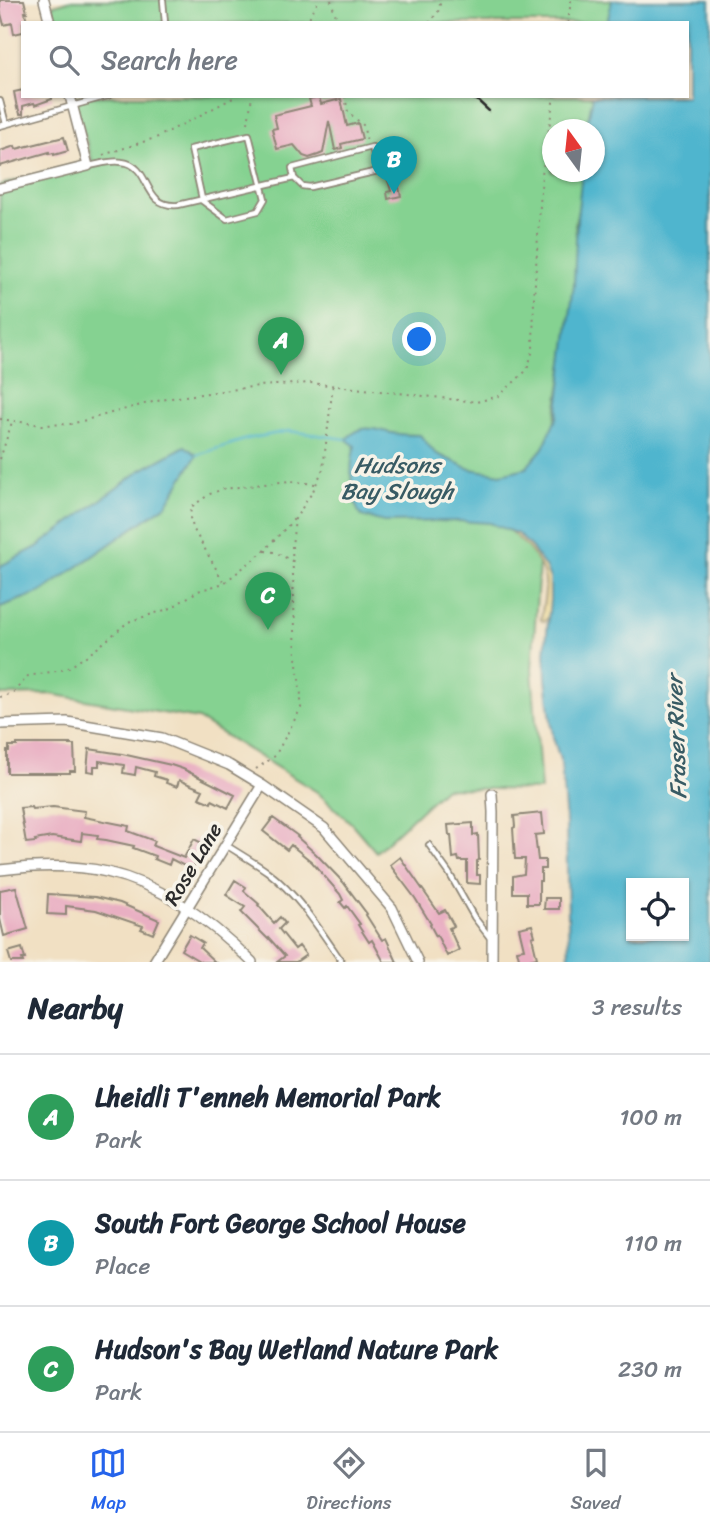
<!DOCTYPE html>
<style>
:root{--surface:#fff;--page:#f6f6f7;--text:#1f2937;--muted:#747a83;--line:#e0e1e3;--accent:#2563eb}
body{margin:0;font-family:Sriracha,sans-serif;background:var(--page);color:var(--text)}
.controls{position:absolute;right:21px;bottom:21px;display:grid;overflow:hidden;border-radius:0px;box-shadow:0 2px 5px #0004}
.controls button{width:63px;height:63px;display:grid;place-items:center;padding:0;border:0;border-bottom:2px solid var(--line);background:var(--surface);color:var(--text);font:35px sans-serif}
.compass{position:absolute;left:542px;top:119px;width:63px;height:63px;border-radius:50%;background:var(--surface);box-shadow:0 2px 5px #0004;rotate:345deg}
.you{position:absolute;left:420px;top:340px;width:24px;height:24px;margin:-18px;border:5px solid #fff;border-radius:50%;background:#1a73e8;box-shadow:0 0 0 10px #1a73e833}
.badge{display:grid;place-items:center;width:46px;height:46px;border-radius:50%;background:var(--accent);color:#fff;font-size:23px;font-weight:700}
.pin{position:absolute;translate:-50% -58px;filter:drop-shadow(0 2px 4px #0008)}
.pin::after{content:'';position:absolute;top:37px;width:24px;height:21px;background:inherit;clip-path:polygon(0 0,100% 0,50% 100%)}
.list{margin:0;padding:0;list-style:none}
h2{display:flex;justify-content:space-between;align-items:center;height:91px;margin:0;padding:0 28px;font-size:30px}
h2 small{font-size:23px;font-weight:400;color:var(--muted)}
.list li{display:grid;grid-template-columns:46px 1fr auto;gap:21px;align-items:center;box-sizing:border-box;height:126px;padding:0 28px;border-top:2px solid var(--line)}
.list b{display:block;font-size:26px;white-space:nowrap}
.list p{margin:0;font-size:23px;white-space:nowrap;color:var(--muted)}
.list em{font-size:23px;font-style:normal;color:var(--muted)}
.icon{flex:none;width:38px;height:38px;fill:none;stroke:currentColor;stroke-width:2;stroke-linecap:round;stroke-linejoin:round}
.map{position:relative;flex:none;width:710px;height:962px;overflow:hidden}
.search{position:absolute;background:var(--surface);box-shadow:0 2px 5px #0004;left:21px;right:21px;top:21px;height:77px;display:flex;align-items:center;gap:18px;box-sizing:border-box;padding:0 24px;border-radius:0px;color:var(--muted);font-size:26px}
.sheet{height:469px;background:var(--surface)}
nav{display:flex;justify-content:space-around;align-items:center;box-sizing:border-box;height:98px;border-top:2px solid var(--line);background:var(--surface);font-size:19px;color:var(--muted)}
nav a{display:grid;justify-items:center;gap:4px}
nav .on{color:var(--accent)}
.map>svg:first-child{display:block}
</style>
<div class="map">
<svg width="710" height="962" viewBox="0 0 710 962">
<rect width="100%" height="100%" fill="#f7f3e8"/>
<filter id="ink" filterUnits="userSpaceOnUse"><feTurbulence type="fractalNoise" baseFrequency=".0143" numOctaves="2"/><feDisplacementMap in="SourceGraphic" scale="14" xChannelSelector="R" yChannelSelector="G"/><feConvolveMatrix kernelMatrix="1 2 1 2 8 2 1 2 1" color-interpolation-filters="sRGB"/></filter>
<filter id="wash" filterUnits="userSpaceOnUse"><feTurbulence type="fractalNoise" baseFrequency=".00686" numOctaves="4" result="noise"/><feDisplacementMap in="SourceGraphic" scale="28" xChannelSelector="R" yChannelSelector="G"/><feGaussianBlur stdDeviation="1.57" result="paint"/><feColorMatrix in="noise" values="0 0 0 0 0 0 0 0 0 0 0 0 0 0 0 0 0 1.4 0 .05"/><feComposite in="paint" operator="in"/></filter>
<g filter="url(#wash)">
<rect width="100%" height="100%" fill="#f1e0c3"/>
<path fill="#85d291" stroke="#587e5e" stroke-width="2" d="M72,0H613L612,23H51L47,7Z
M73,96H602L594,130H552V172H586L575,224L579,270L544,487L532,669L541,790L445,788L376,852L352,824L317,792L198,719L50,694L0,695V185L92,160Z"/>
<path fill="#eeda9e" stroke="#8c8264" stroke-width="2" d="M507,514L545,558L552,587L555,614L544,621L541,620C542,608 547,592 545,580C540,555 520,539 500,523Z"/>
<path fill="#50b5ce" stroke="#3e707c" stroke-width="2" fill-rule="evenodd" d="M612,0H710V962H569L566,823L561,763L553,737L546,679L545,653L550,600V578L545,567L531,547L518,534L490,523L459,521L384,522L361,516C350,499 349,465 355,446L346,439C363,423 372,429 392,433C401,435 411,435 420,435L435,453L470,469L501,474L526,468L543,448L557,417L574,284L577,219L582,172H594V130L586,129L593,96H687V23H607ZM631,883H684V936H631Z
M185,446L197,455L166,505L41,592L0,607V566L37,547L141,470Z"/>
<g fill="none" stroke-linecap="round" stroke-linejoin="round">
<path stroke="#50b5ce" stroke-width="2.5" d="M197,455L247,439L289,431L346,439"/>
</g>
<g id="blocks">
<path fill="#e9afc2" d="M0,0H24L27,12H25L27,23H23V32L14,34L12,23L4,25L0,10Z
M23,90V96H52V99L35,105L34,103L23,106V114H20L18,107L17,108L14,92Z
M319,97L321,104L341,99L347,126L358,123L362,139L341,144L342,148L335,150L329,121L323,153L318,155L309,158L303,156L294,145L277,149L272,129L277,128L274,115L311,106L309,99Z
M64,137L68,151L54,155V153L49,154V152L0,166V151L15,146L16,149Z
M393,161L401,196L388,199L387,192L391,191L383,164Z
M17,744H70V745H74L75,771H70V773H7V751H9V746H17Z
M89,749L122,754L171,765L183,769L235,795L228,808L212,800L211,803L199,798L203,790L179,780L177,787L166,783L167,780L154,776L155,772L136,767L135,775L123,773L124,765L99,761V766H94V772L87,771Z
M31,807L32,809L53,807L85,811L84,817L129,826L128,831L155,841L153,846L184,858L194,839L204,844L192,870L171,859L169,865L154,859L155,856L133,848L134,846L106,840L97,839L98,835L82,833L81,841L52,837L35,840L36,842L26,843L20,808Z
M542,813L544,834L535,835L538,860H545V869H541V881H539V904H527V893H513V876L524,874L525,859H515L513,828L515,827L514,816Z
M273,818L298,836L297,837L316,854L343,882L367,914L366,915L382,940L386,938L397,962H384L372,940L369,942L358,925L360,924L347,906L345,908L340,902L343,900L340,894L312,862L291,845L287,850L263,831Z
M473,823V835L478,834L479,860L477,861V875H480V884L467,883V861H459L458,857L453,858L451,835H449L448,825Z
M400,857L439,913L445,910L454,926L449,928L459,950L447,956L437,935L436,936L430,925L431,924L415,898L390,865Z
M235,880L246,887L244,891L259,904L258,905L274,923L280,917L285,923L279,929L295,949L299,946L306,955L296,962H277L285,956L269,938L268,939L241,912L245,907L226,895Z
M16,887L28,929L4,936L0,919V890Z
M48,894L95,897L120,903L159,920L153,934L141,929L143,926L96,910L66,906V915L47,914Z
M545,898H559V909H544Z
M532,925L535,936L532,937L537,958L520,962L517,950L524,949L519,928Z
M190,935L203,943L200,948L215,962H201L181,950Z
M22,948L25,959H22L23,962H11L8,952Z"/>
</g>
</g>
<g filter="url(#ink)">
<use href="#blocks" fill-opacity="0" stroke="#8e8677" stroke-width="2"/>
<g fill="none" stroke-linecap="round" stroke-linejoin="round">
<defs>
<path id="lane" d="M163,0L165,23
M0,101L6,124
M0,126L108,96
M89,166C100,164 111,160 122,162C153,166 141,208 178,205L294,178L292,168L372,147L378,171L310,187L302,186L294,178
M201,200L227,219L258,211L265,199L249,135L191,149L202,199
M226,845C240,854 254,862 268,872C299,896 320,930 342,962
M429,845L449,873L474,917L491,939"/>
<path id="street" d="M44,0L50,23
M0,188L88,166L70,96
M0,724L67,722L162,738L229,765L262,785L324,828L392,908L418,962
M0,870C34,866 73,864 107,872C163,885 212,922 252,962
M154,962L262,785
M492,962L493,812L492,794"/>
</defs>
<use href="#lane" stroke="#8e8677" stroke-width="8"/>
<use href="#street" stroke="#8e8677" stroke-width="12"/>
<path stroke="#8e8677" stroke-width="2" stroke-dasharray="2 5" stroke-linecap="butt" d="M331,0L338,23
M306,23L319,0
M429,23L438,12L441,0
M568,23L571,0
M345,96L348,112L363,125L367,141
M248,123L252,96
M103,155L158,137L237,96
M0,419L42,425L71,424L148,403L171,398L259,386L311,383L476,402L499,396L527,370L533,350L534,298L542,174L554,96
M0,459L12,422
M265,551L275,552L292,561
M223,581L194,530L190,518L191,507L210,494L223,489L289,481L315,484
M0,697L13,693L28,676L67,669L96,649L128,622L171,608L198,591L224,583L264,551L294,519
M256,769L275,756L301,708V695L296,657L292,546L295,519L313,491L323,469L333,384"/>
<use href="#lane" stroke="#fff" stroke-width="4.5"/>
<use href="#street" stroke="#fff" stroke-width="9"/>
<path stroke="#2b2b2b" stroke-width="2.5" d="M465,96L477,100L489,111"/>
</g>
</g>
<g text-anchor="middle" stroke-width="7" stroke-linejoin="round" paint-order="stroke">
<g font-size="21" fill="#2b2b2b" stroke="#f7f3e8">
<text transform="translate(193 864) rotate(-59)" y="7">Rose Lane</text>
</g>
<g font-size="23" font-style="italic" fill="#385b64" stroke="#f7f3e8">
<text x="397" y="473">Hudsons<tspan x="397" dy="26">Bay Slough</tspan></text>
<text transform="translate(676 737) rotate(-92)" y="8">Fraser River</text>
</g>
</g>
</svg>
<div class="controls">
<button><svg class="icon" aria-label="locate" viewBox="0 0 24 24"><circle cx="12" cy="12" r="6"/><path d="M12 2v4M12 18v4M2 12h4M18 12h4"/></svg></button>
</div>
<svg class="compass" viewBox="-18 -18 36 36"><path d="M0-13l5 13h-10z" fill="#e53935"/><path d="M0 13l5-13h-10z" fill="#747a83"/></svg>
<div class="you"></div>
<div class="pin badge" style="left:281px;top:375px;background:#2e9e5b">A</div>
<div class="pin badge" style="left:394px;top:194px;background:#0f9aa8">B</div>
<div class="pin badge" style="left:268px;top:630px;background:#2e9e5b">C</div>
<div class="search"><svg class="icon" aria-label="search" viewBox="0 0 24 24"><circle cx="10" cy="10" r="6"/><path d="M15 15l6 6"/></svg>Search here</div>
</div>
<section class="sheet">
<h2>Nearby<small>3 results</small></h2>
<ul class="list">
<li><span class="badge" style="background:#2e9e5b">A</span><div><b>Lheidli T'enneh Memorial Park</b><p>Park</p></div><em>100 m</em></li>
<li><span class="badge" style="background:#0f9aa8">B</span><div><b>South Fort George School House</b><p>Place</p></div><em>110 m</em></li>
<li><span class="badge" style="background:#2e9e5b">C</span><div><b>Hudson's Bay Wetland Nature Park</b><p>Park</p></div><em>230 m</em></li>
</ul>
</section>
<nav>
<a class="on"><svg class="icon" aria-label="map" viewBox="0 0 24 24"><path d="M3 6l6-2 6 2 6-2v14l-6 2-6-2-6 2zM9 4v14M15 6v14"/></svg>Map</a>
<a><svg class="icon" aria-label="directions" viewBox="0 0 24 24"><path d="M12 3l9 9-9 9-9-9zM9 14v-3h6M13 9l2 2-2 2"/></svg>Directions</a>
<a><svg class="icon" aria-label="saved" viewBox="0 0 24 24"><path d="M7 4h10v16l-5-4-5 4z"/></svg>Saved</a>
</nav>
